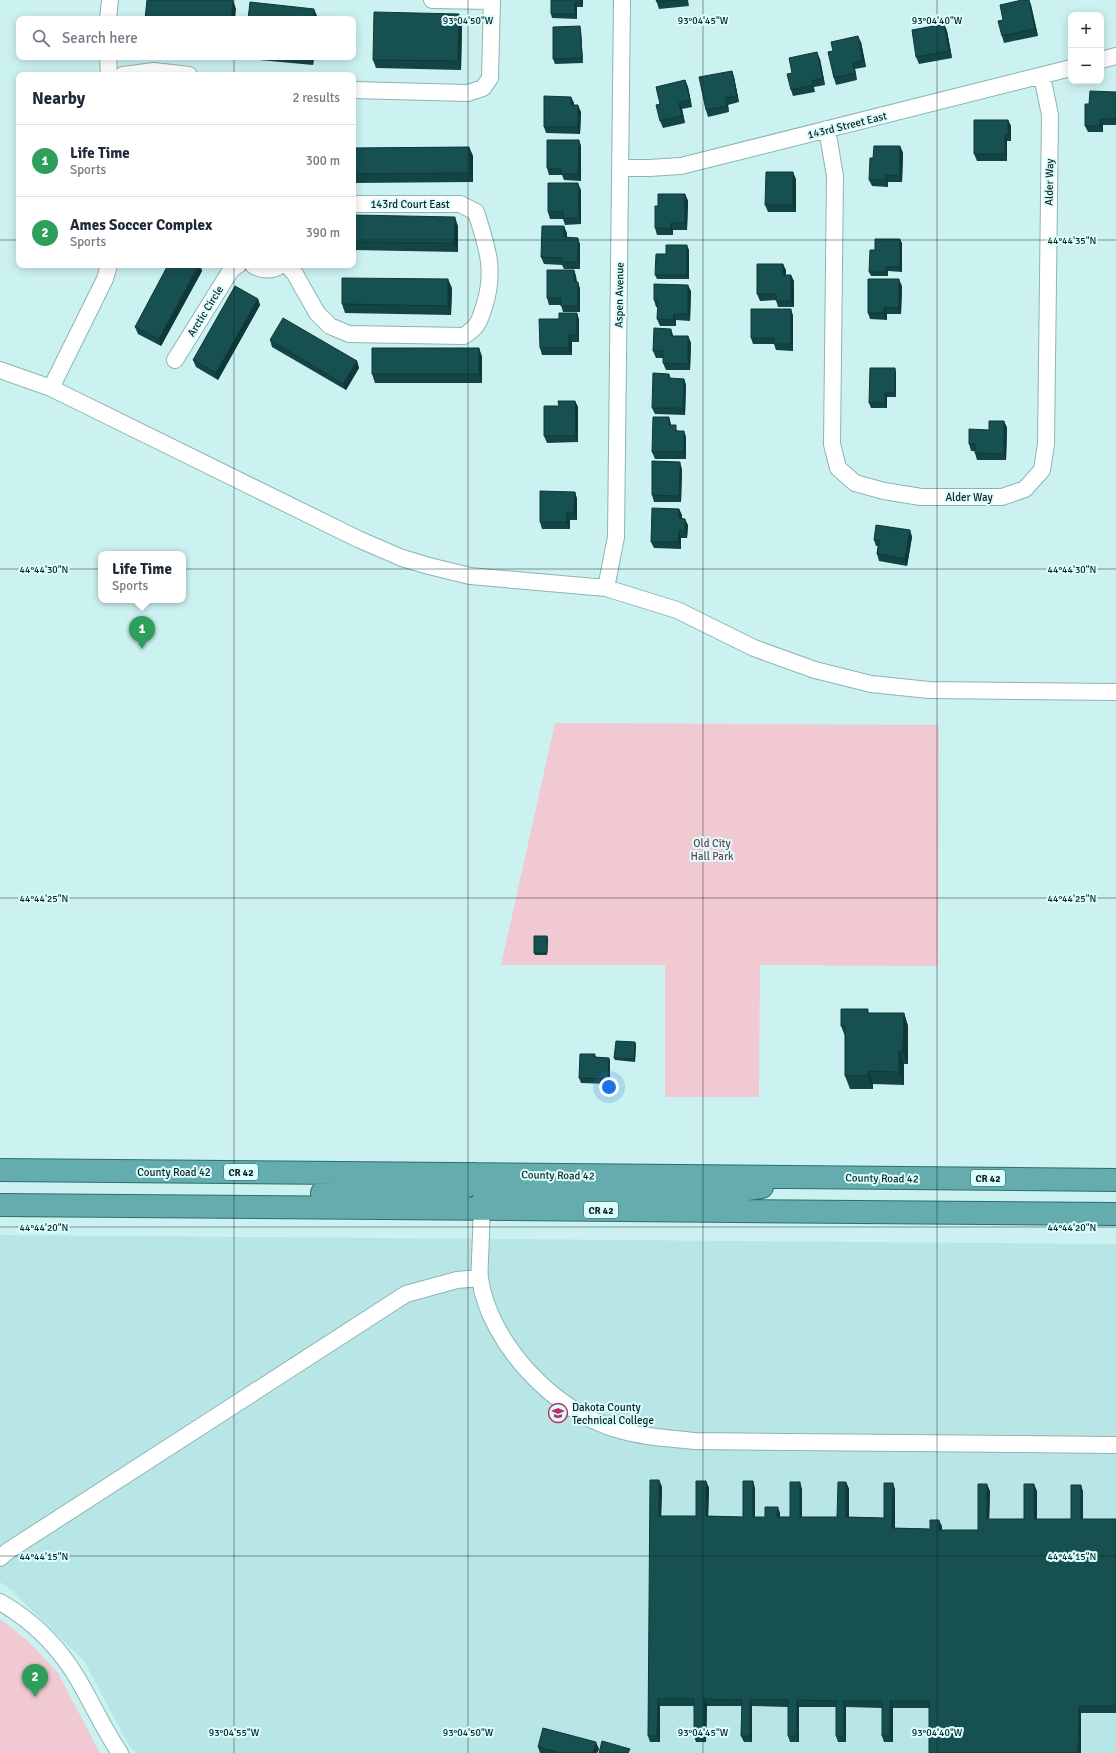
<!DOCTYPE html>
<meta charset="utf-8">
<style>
:root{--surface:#fff;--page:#f6f6f7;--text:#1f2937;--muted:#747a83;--line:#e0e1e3;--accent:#bd3167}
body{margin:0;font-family:Signika,sans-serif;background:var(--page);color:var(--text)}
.controls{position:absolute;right:12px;top:12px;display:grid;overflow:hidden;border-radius:8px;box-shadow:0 2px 10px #0003}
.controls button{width:36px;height:36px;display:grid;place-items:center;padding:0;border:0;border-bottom:1px solid var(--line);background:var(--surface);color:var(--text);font:20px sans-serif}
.you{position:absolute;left:609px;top:1087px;width:14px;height:14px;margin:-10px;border:3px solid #fff;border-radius:50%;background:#1a73e8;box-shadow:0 0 0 6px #1a73e833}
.badge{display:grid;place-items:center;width:26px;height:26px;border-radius:50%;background:var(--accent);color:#fff;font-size:13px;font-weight:700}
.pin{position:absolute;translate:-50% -33px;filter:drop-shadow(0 1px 2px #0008)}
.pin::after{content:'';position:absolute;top:21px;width:14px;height:12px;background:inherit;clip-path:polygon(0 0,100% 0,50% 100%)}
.popup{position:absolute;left:98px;top:551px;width:88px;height:52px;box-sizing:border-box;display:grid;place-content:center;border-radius:8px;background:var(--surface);filter:drop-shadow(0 1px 3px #0005);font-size:13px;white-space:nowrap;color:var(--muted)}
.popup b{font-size:15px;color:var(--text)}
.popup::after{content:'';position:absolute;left:50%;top:100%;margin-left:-8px;border:8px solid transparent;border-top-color:var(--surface)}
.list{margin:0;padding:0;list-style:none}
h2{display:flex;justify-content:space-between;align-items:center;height:52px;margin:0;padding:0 16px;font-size:17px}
h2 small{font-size:13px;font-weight:400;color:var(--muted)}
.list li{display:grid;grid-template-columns:26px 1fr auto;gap:12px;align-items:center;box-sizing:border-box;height:72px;padding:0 16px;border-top:1px solid var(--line)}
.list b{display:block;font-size:15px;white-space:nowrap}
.list p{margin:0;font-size:13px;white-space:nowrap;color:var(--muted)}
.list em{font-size:13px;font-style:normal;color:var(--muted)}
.icon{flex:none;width:22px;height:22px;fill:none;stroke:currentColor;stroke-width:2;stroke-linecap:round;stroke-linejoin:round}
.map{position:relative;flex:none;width:1116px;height:1753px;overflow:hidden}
.search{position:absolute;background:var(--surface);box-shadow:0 2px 10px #0003;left:16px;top:16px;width:340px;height:44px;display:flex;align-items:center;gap:10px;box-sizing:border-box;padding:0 14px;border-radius:8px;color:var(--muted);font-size:15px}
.panel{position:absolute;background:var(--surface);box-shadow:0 2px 10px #0003;left:16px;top:72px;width:340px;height:196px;border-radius:8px}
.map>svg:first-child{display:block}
</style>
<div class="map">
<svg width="1116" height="1753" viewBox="0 0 1116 1753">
<rect width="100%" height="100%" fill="#ccf1f1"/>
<path fill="#b8e6e6" d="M0,1235L1116,1244V1753H136L129,1746L84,1661L11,1590L0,1582Z"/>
<path fill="#f1c9d3" d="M555,723L939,725L938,966L760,965L759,1097H665V965H501Z
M0,1619L28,1641L58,1673L100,1753H0Z"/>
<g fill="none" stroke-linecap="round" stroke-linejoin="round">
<defs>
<path id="minor" d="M432,0L492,1
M108,19L110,0
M108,57L109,75
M1101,60L1116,56
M123,75L154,71L189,75
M353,90L468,93L483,88L490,78L492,0
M827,129L835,176L832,444L838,468L855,483L884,491L921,497H1002L1025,489L1042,470L1046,444L1050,115L1042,76
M621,168H649L681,166L1071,68
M253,265C262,271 272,271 281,265
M287,265L295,274L317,313L330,326L349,334L464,336C478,326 479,323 484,307C496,270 487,247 476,212L460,204H353
M175,360L231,270L238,265
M0,370L51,388L358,539L402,558L429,566L470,576L606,588L677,610L754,648L815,670L871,684L929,690L1116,692
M51,388L105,279L109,265
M606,588L616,537L622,0
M482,1209C481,1225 481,1241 480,1258C480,1264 479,1272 480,1279C490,1344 554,1411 616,1429C641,1437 667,1438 694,1441L1116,1445
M0,1558L8,1551L406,1294L457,1280L480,1278
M0,1602C33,1621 60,1648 79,1681C93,1705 104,1730 120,1753"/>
<path id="trunk" d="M0,1170L1116,1180
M322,1193L457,1191L471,1184L473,1174
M0,1205L1116,1214
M482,1209V1203L486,1196L499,1193L560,1192L723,1193L762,1187"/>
</defs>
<use href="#minor" stroke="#8fb3b3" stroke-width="18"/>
<use href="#trunk" stroke="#2e6e6f" stroke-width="24"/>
<use href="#minor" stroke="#fff" stroke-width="16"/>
<use href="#trunk" stroke="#64acae" stroke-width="22"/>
</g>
<path fill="#144545" d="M551,0H583V7H577V19L552,18L551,14Z
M656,0H688L689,6L659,9Z
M1029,0L1031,5L1038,36L1004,43L1002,36L1003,20Z
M459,14L462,23L461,70L376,68L373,60Z
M944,24L947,31L952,58L919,64L916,57Z
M580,26L581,31L583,63L555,64L553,59Z
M861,42L866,67L855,69L857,80L836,85L834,78L833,51Z
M247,57H314L313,65L248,59Z
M820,59L825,85L814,87L815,92L793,96L791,90L792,73Z
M732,71L734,77L739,102L728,105L729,112L708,117L706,110Z
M685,80L688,87L692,107L682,109L685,123L663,128L660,121V104Z
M1116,92V125H1103V132H1088L1085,126L1089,104Z
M571,97L574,103V105L581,112L580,134L546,133L544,127Z
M1008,120L1011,126V141H1007V161H977L974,154Z
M579,140L581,146V181L564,180L562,175H549L547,168Z
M900,146L903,153L902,182H888V187L872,186L869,180L873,158Z
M469,147L473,156V182L353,183V148Z
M796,179V212H768L765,205Z
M581,190V224L565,225L563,219H550L548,212Z
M685,194L688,201L687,230H673V235H657L655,228L658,206Z
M353,215L458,226V252L353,250Z
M567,233V237L580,244V269H564L562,265L544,264L541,257Z
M902,243V272L888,271V276H871L869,272L875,250Z
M689,250V279H657L655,275L666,254Z
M168,265H200L202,271L161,346L138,334L135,327Z
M574,270L576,276L577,282H578L580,289V312H563L561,305H549L547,298Z
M786,270V275L794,281V307H778L776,300L760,301L757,294Z
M902,286L901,314H887V320L870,319L868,313Z
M452,288L451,315L345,313L342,304Z
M691,291L690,321L676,320V326H660L657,319V307H656L654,300Z
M258,299L260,305L218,380L196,367L193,360Z
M791,309L793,316V351L776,350L774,344H753L751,338Z
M577,313L579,320V342H572V355H542L540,348L559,319Z
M673,336H688L691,343L690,370H666L663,363V358H656L653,351Z
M270,340L357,361L359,368L346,390L272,347Z
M479,348L482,357V383H375L372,374Z
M896,372V397H887V408H871L869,403Z
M669,374L671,379H684L686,385L685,415L655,414L652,408Z
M575,401L578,407V442L547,443L544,436Z
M1004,421L1007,428L1006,460H977L975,453V451H971L969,444L989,430Z
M671,424V425L678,431H684L686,437V459H655L652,452Z
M682,469L681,502H654L652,495Z
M575,492L577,499V520H570V529H542L540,522Z
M679,509L682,515V519L688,525L687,538H681V549L654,548L651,542Z
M910,530L912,537L907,566L879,561L877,554L878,546H876L874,540Z
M548,938L547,955H535L534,953Z
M869,1013H904L908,1026V1064H904V1085L873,1084V1089H850L845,1076V1036L841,1026Z
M636,1044L635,1062L615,1060L614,1058Z
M595,1054L596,1057L609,1058L610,1062V1084L581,1083L579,1078Z
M659,1480L662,1487L661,1516H696L706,1481L709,1488L708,1516L743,1517L755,1488V1517H765L780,1513V1517H790L802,1489V1517H837L846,1482L849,1489V1517L884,1518L895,1489V1528L930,1529L942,1526V1530H978L990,1491L989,1519H1024L1037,1491V1519H1071L1081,1485L1083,1492V1519H1116V1713H1081L929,1708H893V1742H884L882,1736V1708L846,1707V1742H838L836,1736V1707H799V1742H790L788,1736V1707L752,1706V1742H744L741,1736L742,1706H707L706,1742H696L694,1736V1706H660V1742H650L648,1736Z
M538,1747L599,1749L597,1753H540Z"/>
<path fill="#103838" d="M233,0L236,9L235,19H231Z
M581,0H583V7L581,2Z
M1029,0L1031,5L1038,36L1035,29Z
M575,2L577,7V19L575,14Z
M314,9L318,18V19H313Z
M459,14L462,23L461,70L458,61Z
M944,24L947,31L952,58L949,51Z
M580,26L581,31L583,63L582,58Z
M858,36L861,42L866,67L863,60Z
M817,52L820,59L825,85L823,78Z
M310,57H314L313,65Z
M853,63L855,69L857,80L855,73Z
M732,71L734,77L739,102L737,96Z
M685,80L688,87L692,107L690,100Z
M571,97L574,103V112L571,105Z
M725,98L728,105L729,112L727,106Z
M679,103L682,109L685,123L682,116Z
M578,105L581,112L580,134L578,127Z
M1100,119L1103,125V132L1100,126Z
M1008,120L1011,126V141L1008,135Z
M1005,135L1007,141V161L1005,154Z
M579,140L581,146V181L578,174Z
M900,146L903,153L902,182L900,176Z
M469,147L473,156V182L470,173Z
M793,172L796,179V212L793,205Z
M886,175L888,182V187L886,180Z
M578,183L581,190V224L579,218Z
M685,194L688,201L687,230L685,223Z
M455,217L458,226V252L454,243Z
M671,223L673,230V235L671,229Z
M564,226L567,233L566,244L564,237Z
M578,238L580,244V269L578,262Z
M900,239L902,243V272L900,267Z
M687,245L689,250V279L687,275Z
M783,264L786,270V281L783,275Z
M199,265H200L202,271L161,346L159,339Z
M886,267L888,271V276L886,272Z
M574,270L576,276L577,289L574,282Z
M791,275L794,281V307L791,301Z
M448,279L452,288L451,315L448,306Z
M899,279L902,286L901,314L899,308Z
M578,282L580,289V312L578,306Z
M688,285L691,291L690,321L688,314Z
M258,299L260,305L218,380L216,373Z
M884,307L887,314V320L884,313Z
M791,309L793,316V351L791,344Z
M577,313L579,320V342L577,335Z
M674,314L676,320V326L673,320Z
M671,329L673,335V342L671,336Z
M569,335L572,342V355L569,348Z
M688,336L691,343L690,370L688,364Z
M479,348L482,357V383L479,374Z
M357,361L359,368L346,390L343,384Z
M895,368L896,372V397L895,393Z
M684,379L686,385L685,415L683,408Z
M885,393L887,397V408L885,403Z
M575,401L578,407V442L576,436Z
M669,417L671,424V432L669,425Z
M1004,421L1007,428L1006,460L1004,454Z
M684,431L686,437V459L684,452Z
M680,462L682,469L681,502L679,496Z
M575,492L577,499V520L574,513Z
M679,509L682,515L681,525L679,518Z
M567,513L570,520V529L567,522Z
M685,519L688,525L687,538L685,531Z
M910,530L912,537L907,566L905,559Z
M679,531L681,538V549L678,542Z
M547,936L548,938L547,955Z
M904,1013L908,1026V1064L903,1051Z
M635,1042L636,1044L635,1062L634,1059Z
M899,1051L904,1064V1085L899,1072Z
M609,1058L610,1062V1084L608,1079Z
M868,1071L873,1084V1089L868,1076Z
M659,1480L662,1487L661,1522L659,1516Z
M706,1481L709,1488L708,1523L706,1516Z
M753,1481L755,1488V1524L753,1517Z
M800,1482L802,1489V1523L800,1517Z
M846,1482L849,1489V1524L846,1517Z
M893,1483L895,1489V1535L892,1528Z
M987,1484L990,1491L989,1525L987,1519Z
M1034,1484L1037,1491V1526L1034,1519Z
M1081,1485L1083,1492V1526L1081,1519Z
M778,1507L780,1513V1523L777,1517Z
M939,1520L942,1526V1536L939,1530Z
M658,1699L660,1706V1742L657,1736Z
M704,1699L707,1706L706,1742L704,1736Z
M750,1700L752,1706V1742L750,1736Z
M797,1700L799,1707V1742L797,1736Z
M844,1701L846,1707V1742L844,1736Z
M890,1701L893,1708V1742L890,1736Z
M1079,1706L1081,1713V1753H1078Z
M596,1742L599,1749L597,1753H593Z"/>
<path fill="#175050" stroke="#103838" d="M147,0H233L231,19H145Z
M551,0H581V2H575V14H551Z
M656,0H678L657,2Z
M1022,0H1029L1035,29L1002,36L998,21L1003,20L1000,5Z
M250,2L314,9L313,19H248Z
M374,12L459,14L458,61L373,60Z
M944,24L949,51L916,57L912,30Z
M580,26L582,58L553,59V27Z
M858,36L863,60L853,63L855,73L834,78L828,52L833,51L831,42Z
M817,52L823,78L812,81L813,85L791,90L787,74L792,73L789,58Z
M732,71L737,96L725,98L727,106L706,110L699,77Z
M685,80L690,100L679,103L682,116L660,121L656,105L660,104L656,87Z
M1090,91L1116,92V119H1100V126H1085V104H1089Z
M544,96L571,97V105H578V127H544Z
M974,120H1008V135H1005V154H974Z
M547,140H579L578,174H561V169L547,168Z
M874,146H900V176L886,175V180H869L870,158H873Z
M469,147L470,173L353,174V148Z
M766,172H793V205H765Z
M548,183H578L579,218H563V212H548Z
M658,194H685V223H671V229L655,228V206H658Z
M353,215L455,217L454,243L353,242Z
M542,226H564V237L578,238V262H562V258L541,257Z
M875,239H900V267H886V272H869L870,250H875Z
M666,245H687V275H655L656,254H666Z
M757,264H783V275H791V301H776V294H757Z
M168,265H199L159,339L135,327Z
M547,270H574V282H578V306H561V298H547Z
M342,278L448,279V306L342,304Z
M868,279H899V308L884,307V313H868Z
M654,284L688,285V314H674L673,320L657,319L658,300H654Z
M235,286L258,299L216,373L193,360Z
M751,309H791V344H774V338H751Z
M559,313H577V335H569V348H540L539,319H559Z
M283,318L357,361L343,384L270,340Z
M654,328L671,329V336H688V364L663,363V351H653Z
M372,348H479V374H372Z
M870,368H895V393H885V403H869Z
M653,373L669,374V378L684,379L683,408H652Z
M558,401H575L576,436H544V406H559Z
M653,417H669V425H676V431H684V452H652Z
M989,421H1004V454L975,453V444H969V429L989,430Z
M652,461L680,462L679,496L652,495Z
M540,491L575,492L574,513H567V522H540Z
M652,508L679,509V518L685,519V531H679L678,542H651Z
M876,525L910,530L905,559L877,554L879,540H874Z
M534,936H547V953H534Z
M841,1009H868V1013H904L903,1051H899V1072L868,1071V1076H845V1026H841Z
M616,1041L635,1042L634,1059L614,1058Z
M580,1054H595L594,1057L609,1058L608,1079L579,1078Z
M650,1480H659V1516H696V1481H706V1516L743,1517V1481H753V1517H765V1507H778L777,1517H790V1482H800V1517H837L838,1482H846V1517L884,1518V1483H893L892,1528L930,1529V1520H939V1530H978V1484H987V1519H1024V1484H1034V1519H1071V1485H1081V1519H1116V1706H1079L1078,1753H929V1701H890V1736H882V1701H844V1736H836V1701L797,1700V1736H788V1700H750V1736H741L742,1700L704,1699V1736H694V1699H658L657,1736H648Z
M543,1728L596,1742L593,1753H560L538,1747Z
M602,1741L630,1749L628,1753H599Z"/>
<path fill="none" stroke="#132121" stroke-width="1" stroke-opacity="0.45" d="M234,0V19M468,0V1753M703,0V1753M937,0V1753M234,57V75M0,240H19M353,240H1116M234,265V1753M0,569H1116M0,898H1116M0,1227H1116M0,1556H1116"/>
<defs>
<symbol id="university-ring" viewBox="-11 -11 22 22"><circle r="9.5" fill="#d9fefe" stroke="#bd3167" stroke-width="1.5"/><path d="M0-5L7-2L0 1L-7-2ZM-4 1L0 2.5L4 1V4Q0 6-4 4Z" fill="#bd3167"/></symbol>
</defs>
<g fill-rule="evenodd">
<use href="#university-ring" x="547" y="1402" width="22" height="22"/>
</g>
<g text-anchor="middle" stroke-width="4" stroke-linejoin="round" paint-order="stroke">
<g fill="#d9fefe" stroke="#4e6363" stroke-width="1">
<rect x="224" y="1164" width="34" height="16" rx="3"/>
<rect x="971" y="1170" width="34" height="16" rx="3"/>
<rect x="584" y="1202" width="34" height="16" rx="3"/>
</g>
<g font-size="10" font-weight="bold" fill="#132121">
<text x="241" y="1176">CR 42</text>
<text x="988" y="1182">CR 42</text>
<text x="601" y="1214">CR 42</text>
</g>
<g font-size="11" fill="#132121" stroke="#d9fefe">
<text transform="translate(847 125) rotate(-14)" y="4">143rd Street East</text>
<text transform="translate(1049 182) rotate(-89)" y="4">Alder Way</text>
<text x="410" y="208">143rd Court East</text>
<text transform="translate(619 295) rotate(-89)" y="4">Aspen Avenue</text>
<text transform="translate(205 311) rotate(-58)" y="4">Arctic Circle</text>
<text x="969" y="501">Alder Way</text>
<text x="174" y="1176">County Road 42</text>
<text transform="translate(558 1175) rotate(1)" y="4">County Road 42</text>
<text transform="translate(882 1178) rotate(1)" y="4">County Road 42</text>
</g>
<g font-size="11" fill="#7a3d50" stroke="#d9fefe">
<text x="712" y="847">Old City<tspan x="712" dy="13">Hall Park</tspan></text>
</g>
<g font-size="11" fill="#132121" stroke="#d9fefe" text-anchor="start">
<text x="572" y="1411">Dakota County<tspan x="572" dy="13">Technical College</tspan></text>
</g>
</g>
<g font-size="10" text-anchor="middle" fill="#132121" stroke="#d9fefe" stroke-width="4" stroke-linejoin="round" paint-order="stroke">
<text x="468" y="24">93°04'50"W</text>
<text x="703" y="24">93°04'45"W</text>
<text x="937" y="24">93°04'40"W</text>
<text x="1072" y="244">44°44'35"N</text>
<text x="44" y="573">44°44'30"N</text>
<text x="1072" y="573">44°44'30"N</text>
<text x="44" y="902">44°44'25"N</text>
<text x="1072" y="902">44°44'25"N</text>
<text x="44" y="1231">44°44'20"N</text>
<text x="1072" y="1231">44°44'20"N</text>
<text x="44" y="1560">44°44'15"N</text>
<text x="1072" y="1560">44°44'15"N</text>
<text x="234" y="1736">93°04'55"W</text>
<text x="468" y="1736">93°04'50"W</text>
<text x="703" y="1736">93°04'45"W</text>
<text x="937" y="1736">93°04'40"W</text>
</g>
</svg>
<div class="controls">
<button>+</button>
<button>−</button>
</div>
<div class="you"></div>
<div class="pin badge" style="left:142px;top:649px;background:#2e9e5b">1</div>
<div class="popup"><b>Life Time</b>Sports</div>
<div class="pin badge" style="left:35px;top:1697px;background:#2e9e5b">2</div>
<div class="search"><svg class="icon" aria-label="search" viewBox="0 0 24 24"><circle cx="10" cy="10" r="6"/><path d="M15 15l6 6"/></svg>Search here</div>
<section class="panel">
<h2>Nearby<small>2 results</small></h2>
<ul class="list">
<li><span class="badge" style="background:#2e9e5b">1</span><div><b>Life Time</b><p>Sports</p></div><em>300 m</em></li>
<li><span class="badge" style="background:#2e9e5b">2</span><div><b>Ames Soccer Complex</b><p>Sports</p></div><em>390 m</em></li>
</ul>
</section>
</div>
